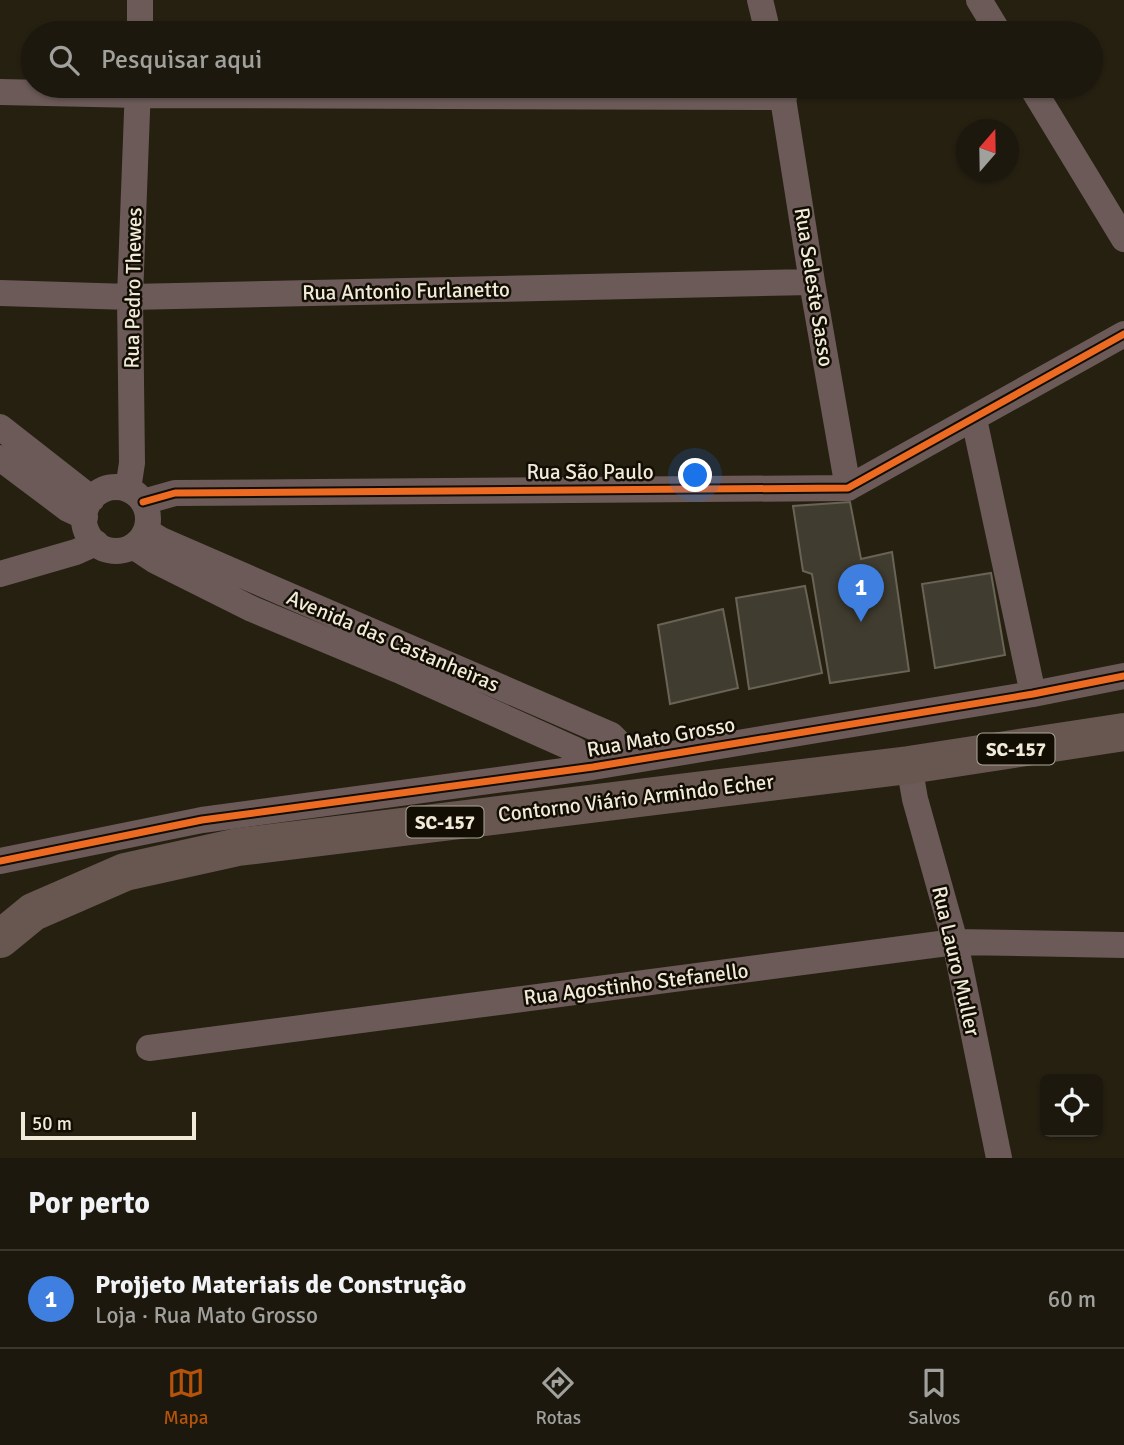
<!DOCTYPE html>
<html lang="pt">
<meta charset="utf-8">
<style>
:root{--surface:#1c180d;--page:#29251b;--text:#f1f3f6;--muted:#a0a09d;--line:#3a372e;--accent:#b45309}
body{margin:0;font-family:Signika,sans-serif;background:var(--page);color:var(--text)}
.controls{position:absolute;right:21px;bottom:21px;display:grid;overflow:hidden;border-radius:10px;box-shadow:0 2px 5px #0004}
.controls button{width:63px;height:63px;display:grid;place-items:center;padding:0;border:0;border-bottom:2px solid var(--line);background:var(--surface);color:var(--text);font:35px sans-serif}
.compass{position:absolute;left:956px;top:119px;width:63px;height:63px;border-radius:50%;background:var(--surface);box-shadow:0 2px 5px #0004;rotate:20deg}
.scale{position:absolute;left:21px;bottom:18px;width:175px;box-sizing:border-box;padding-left:7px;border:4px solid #f1ead9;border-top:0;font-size:19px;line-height:24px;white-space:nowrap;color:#f1ead9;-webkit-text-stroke:5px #130e04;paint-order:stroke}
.you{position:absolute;left:696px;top:476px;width:24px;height:24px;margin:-18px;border:5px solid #fff;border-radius:50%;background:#1a73e8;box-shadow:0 0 0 10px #1a73e833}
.badge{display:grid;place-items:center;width:46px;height:46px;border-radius:50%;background:var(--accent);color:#fff;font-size:23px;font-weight:700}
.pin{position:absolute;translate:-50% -58px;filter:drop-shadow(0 2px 4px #0008)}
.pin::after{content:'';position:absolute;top:37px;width:24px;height:21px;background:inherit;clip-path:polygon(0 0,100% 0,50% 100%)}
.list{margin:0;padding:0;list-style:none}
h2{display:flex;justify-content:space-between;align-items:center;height:91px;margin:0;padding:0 28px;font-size:30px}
h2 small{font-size:23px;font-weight:400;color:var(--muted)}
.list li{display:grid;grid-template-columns:46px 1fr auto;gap:21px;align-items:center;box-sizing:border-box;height:98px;padding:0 28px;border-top:2px solid var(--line)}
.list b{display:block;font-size:26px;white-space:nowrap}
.list p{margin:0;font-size:23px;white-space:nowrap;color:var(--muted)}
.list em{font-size:23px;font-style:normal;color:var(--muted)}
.icon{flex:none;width:38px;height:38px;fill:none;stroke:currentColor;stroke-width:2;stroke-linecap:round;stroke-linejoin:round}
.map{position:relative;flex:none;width:1124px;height:1158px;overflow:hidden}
.search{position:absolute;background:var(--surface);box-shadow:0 2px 5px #0004;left:21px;right:21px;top:21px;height:77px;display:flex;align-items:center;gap:18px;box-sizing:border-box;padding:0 24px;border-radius:38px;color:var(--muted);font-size:26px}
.sheet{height:189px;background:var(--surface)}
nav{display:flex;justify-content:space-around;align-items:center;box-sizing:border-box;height:98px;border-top:2px solid var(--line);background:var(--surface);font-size:19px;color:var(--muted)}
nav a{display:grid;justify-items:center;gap:4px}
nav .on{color:var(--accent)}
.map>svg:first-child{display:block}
</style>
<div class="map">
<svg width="1124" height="1158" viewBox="0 0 1124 1158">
<rect width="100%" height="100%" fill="#262011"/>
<path fill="#403c2f" stroke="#696356" stroke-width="2" d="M850,502L861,559L892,552L909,671L830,683L812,574L803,571L793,506Z
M991,573L1005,655L935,668L922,584Z
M805,586L822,673L749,689L736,598Z
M723,609L738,688L670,704L658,625Z"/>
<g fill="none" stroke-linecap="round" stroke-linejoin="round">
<path stroke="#6b5a58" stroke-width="26" d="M760,0L768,33
M979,0L999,33
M140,33V0
M781,86L812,282L848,488
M1031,86L1124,239
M0,92L138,95L784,97
M0,293L130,297L812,282
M974,419L1033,694
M0,427L92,499
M0,458L68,509L85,517
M84 519a32 32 0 1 1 64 0a32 32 0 1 1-64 0Z
M128,489L132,463L130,297L138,86
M143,502L175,493L848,488L1124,334
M146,531L161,540L611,735L635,759
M133,546L154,560L252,609L398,670L576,750L593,767
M0,574L76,552L96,543
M909,765L915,799L955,942L999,1158
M0,861L202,820L593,767L1033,694L1124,676
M149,1048L955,942L1124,945"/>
<path stroke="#685750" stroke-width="38" d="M0,939L33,912L125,872L238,847L909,765L1124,732"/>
<defs>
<path id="cycleway" d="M143,502L175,493L848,488L1124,334
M0,861L202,820L593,767L1033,694L1124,676"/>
</defs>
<use href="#cycleway" stroke="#130e04" stroke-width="11"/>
<use href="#cycleway" stroke="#ed6a23" stroke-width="7"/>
</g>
<g text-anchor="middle" stroke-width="5" stroke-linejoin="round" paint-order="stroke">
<g fill="#130e04" stroke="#aea899" stroke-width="2">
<rect x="977.5" y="733.5" width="77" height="31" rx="5"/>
<rect x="406.5" y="806.5" width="77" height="31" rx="5"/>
</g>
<g font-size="19" font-weight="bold" fill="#f1ead9">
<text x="1016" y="756">SC-157</text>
<text x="445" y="829">SC-157</text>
</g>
<g font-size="21" fill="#f1ead9" stroke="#130e04">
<text transform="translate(814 287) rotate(81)" y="7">Rua Seleste Sasso</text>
<text transform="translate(133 288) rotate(-89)" y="7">Rua Pedro Thewes</text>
<text transform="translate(406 291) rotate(-1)" y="7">Rua Antonio Furlanetto</text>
<text x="590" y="479">Rua São Paulo</text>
<text transform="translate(393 641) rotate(23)" y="7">Avenida das Castanheiras</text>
<text transform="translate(661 737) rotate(-10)" y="7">Rua Mato Grosso</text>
<text transform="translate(636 798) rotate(-7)" y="7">Contorno Viário Armindo Echer</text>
<text transform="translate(956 961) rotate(77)" y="7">Rua Lauro Muller</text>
<text transform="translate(636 984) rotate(-7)" y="7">Rua Agostinho Stefanello</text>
</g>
</g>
</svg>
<div class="controls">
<button><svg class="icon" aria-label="locate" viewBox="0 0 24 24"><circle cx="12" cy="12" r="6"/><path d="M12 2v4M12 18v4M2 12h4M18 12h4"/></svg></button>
</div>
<svg class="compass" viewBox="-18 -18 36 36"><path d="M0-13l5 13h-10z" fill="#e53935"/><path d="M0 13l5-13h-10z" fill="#a0a09d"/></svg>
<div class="scale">50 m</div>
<div class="you"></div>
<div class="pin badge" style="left:861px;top:622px;background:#3f7fe0">1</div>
<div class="search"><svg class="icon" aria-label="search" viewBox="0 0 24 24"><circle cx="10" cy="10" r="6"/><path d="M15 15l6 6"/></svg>Pesquisar aqui</div>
</div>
<section class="sheet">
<h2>Por perto<small></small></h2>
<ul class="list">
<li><span class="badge" style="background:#3f7fe0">1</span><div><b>Projjeto Materiais de Construção</b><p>Loja · Rua Mato Grosso</p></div><em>60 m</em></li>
</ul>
</section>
<nav>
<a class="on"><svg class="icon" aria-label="map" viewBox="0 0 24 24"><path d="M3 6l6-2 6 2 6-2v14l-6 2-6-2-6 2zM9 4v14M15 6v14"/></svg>Mapa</a>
<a><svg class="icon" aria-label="directions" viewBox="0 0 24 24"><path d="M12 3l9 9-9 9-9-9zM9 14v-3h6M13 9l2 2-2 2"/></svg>Rotas</a>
<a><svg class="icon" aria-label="saved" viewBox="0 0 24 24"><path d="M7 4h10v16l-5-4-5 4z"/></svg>Salvos</a>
</nav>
